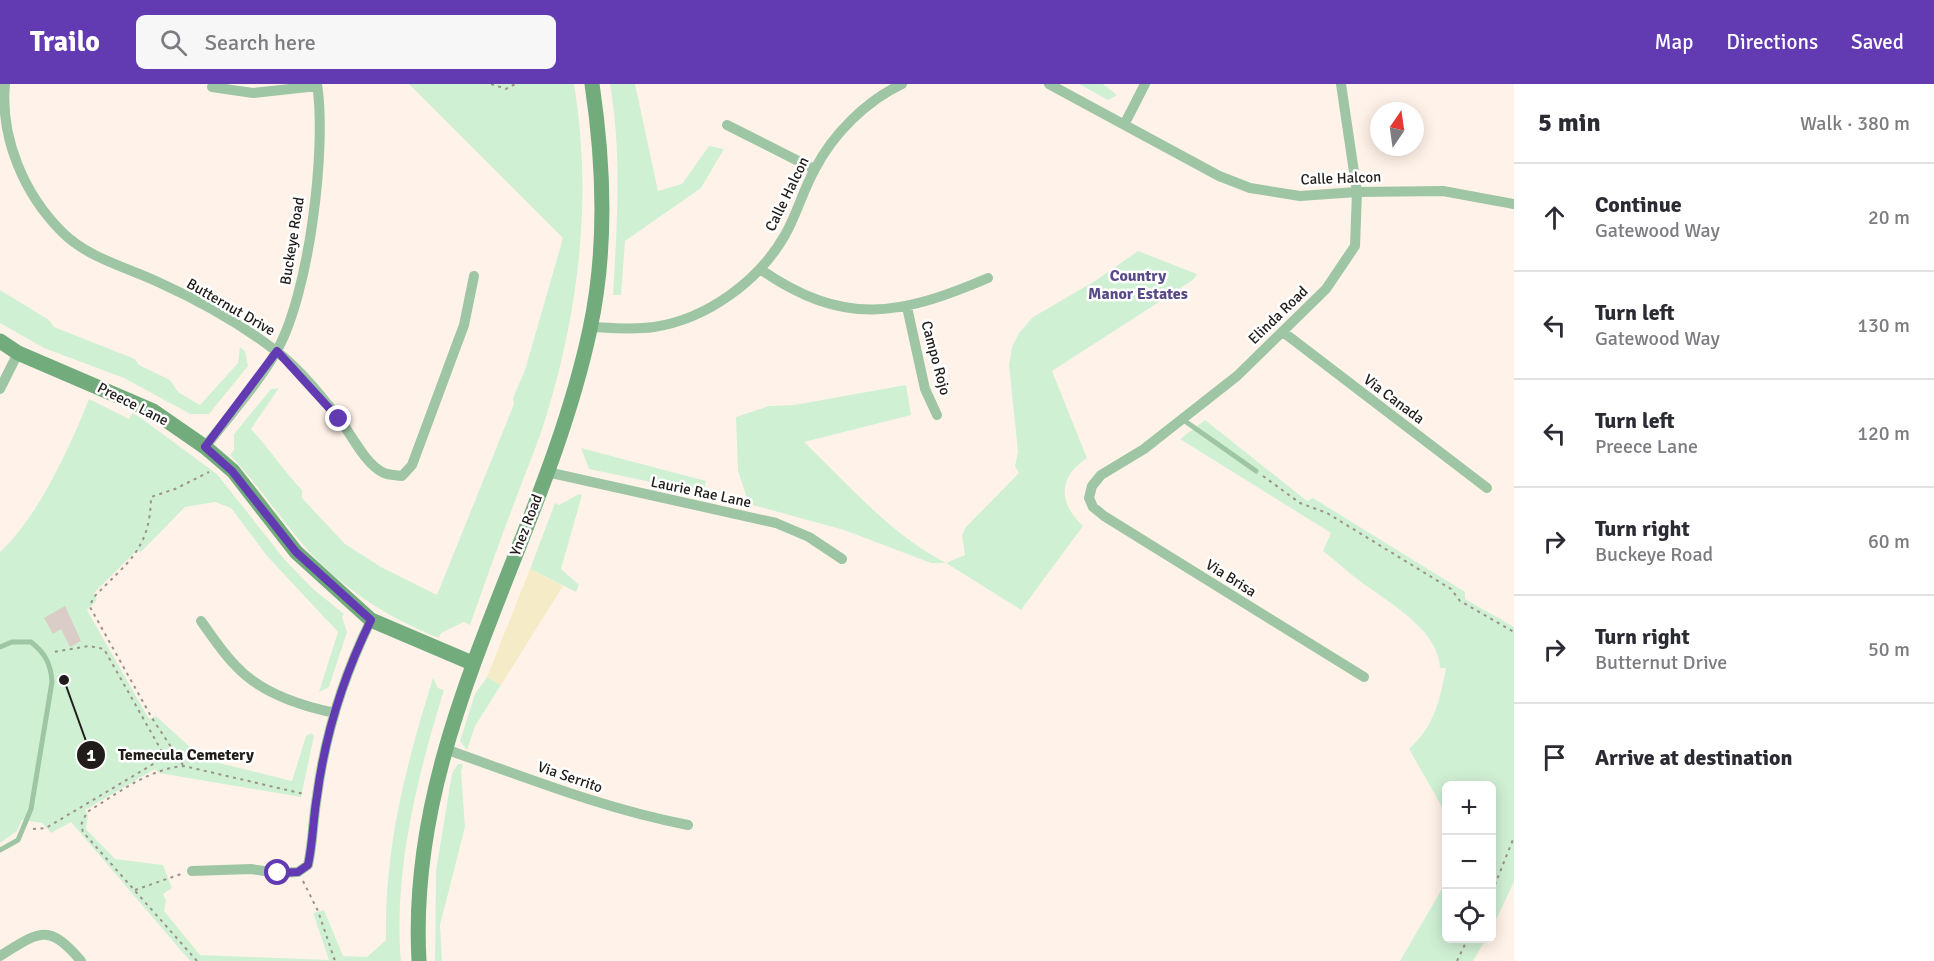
<!DOCTYPE html>
<meta charset="utf-8">
<style>
:root{--surface:#fff;--page:#f7f7f7;--text:#2b2b33;--muted:#7c7c81;--line:#e1e1e2;--accent:#623ab2}
body{margin:0;font-family:Signika,sans-serif;background:var(--page);color:var(--text)}
.controls{position:absolute;right:18px;bottom:18px;display:grid;overflow:hidden;border-radius:9px;box-shadow:0 3px 15px #0003}
.controls button{width:54px;height:54px;display:grid;place-items:center;padding:0;border:0;border-bottom:2px solid var(--line);background:var(--surface);color:var(--text);font:30px sans-serif}
.compass{position:absolute;left:1370px;top:18px;width:54px;height:54px;border-radius:50%;background:var(--surface);box-shadow:0 3px 15px #0003;rotate:13deg}
.stop{position:absolute;width:18px;height:18px;margin:-14px;border:4px solid #623ab2;border-radius:50%;background:#fff}
.stop.end{background:#623ab2;border-color:#fff;box-shadow:0 2px 6px #0008}
.list{margin:0;padding:0;list-style:none}
h2{display:flex;justify-content:space-between;align-items:center;height:78px;margin:0;padding:0 24px;font-size:26px}
h2 small{font-size:20px;font-weight:400;color:var(--muted)}
.list li{display:grid;grid-template-columns:39px 1fr auto;gap:18px;align-items:center;box-sizing:border-box;height:108px;padding:0 24px;border-top:2px solid var(--line)}
.list b{display:block;font-size:22px;white-space:nowrap}
.list p{margin:0;font-size:20px;white-space:nowrap;color:var(--muted)}
.list em{font-size:20px;font-style:normal;color:var(--muted)}
.icon{flex:none;width:33px;height:33px;fill:none;stroke:currentColor;stroke-width:2;stroke-linecap:round;stroke-linejoin:round}
.map{position:relative;flex:none;width:1514px;height:877px;overflow:hidden}
header{display:flex;align-items:center;gap:36px;box-sizing:border-box;height:84px;padding:0 30px;background:var(--accent);color:#fff}
header strong{font-size:28px}
nav{display:flex;gap:33px;margin-inline-start:auto;font-size:21px}
.search{width:420px;height:54px;background:var(--page);display:flex;align-items:center;gap:15px;box-sizing:border-box;padding:0 21px;border-radius:9px;color:var(--muted);font-size:22px}
main{display:flex}
aside{flex:1;background:var(--surface)}
.map>svg:first-child{display:block}
</style>
<header>
<strong>Trailo</strong>
<div class="search"><svg class="icon" aria-label="search" viewBox="0 0 24 24"><circle cx="10" cy="10" r="6"/><path d="M15 15l6 6"/></svg>Search here</div>
<nav><a>Map</a><a>Directions</a><a>Saved</a></nav>
</header>
<main>
<div class="map">
<svg width="1514" height="877" viewBox="0 0 1514 877">
<rect width="100%" height="100%" fill="#fff3e9"/>
<path fill="#d0f0d4" d="M409,0H574C592,109 580,218 549,323C539,358 524,392 512,425C497,464 484,502 470,541L464,538L441,549L439,554C390,535 341,504 306,464C280,434 258,401 230,371L234,366V350L271,305L279,304L251,345C270,365 283,386 302,406V414L345,460L381,483L437,511L514,320L513,314L525,286L563,154Z
M610,0H635L658,107L682,100L709,62L724,65L701,104L625,157L621,211H613C617,140 622,71 610,0Z
M1079,0H1103L1117,11L1108,16Z
M1138,167L1197,190L1193,196L1052,287L1087,374C1058,393 1058,419 1083,442L1021,526L946,479H931L844,446L749,420L738,387L736,333L769,322L794,321L906,301L911,331L804,358C849,401 890,450 946,479L965,471L962,451L965,444L1019,389L1015,382L1018,368L1009,281L1012,263L1019,249L1033,233L1095,197Z
M0,206L49,236L54,243L135,275L139,281L170,296L178,308L200,321L238,279L240,263L245,267L248,282L209,330H190L124,294L44,264L0,239Z
M89,315L129,335L132,329L141,334L217,390L285,476L312,504L344,530L342,533L347,548L329,603L319,608L338,548L267,472L231,424L215,418L185,423L141,468L137,466L94,509L97,516L87,526L149,635L156,632L203,675L292,697L306,652L311,649L314,652L301,713L159,689L155,685L85,726L88,731L86,745L115,775L163,781L172,804L163,810L166,817L164,827L200,871L329,876L313,829L324,826L343,872L367,873L386,856C384,764 406,681 433,594L438,604L444,606C418,690 393,788 401,877H190L71,738L51,749L42,739L22,736L17,747L0,759V468C38,433 70,363 89,315Z
M1205,336L1307,417L1313,414L1465,508V515L1514,543V798L1492,844V702H1446V730L1409,665C1434,643 1440,616 1446,584H1440C1439,549 1396,523 1371,505C1354,494 1339,479 1323,467L1331,449L1180,355Z
M581,364L706,397L703,409L589,385Z
M579,410L582,411L561,485L579,501L576,508L530,485L555,419L559,421Z
M487,593L501,601L475,642L467,666L460,657L475,610Z
M458,680H463L461,687L465,743L440,841L442,877H435L436,787L452,689Z
M1446,798V854L1486,855L1473,877H1400Z"/>
<path fill="#f5ebc6" d="M530,485L563,502L501,601L487,593Z"/>
<path fill="#daccc6" d="M65,522L81,557L70,563L61,545L53,550L44,534Z"/>
<g fill="none" stroke-linecap="round" stroke-linejoin="round">
<path stroke="#9a928b" stroke-width="2" stroke-dasharray="3 4.5" stroke-linecap="butt" d="M491,0L506,5L515,0
M1263,392L1300,419L1327,429L1451,505L1460,517L1514,548
M183,681L152,634L90,523L93,514C127,478 150,467 151,413L175,405L209,388
M33,745L46,744L165,673L104,565L89,562L53,568
M303,797L318,827L335,877
M135,806L181,790
M1492,808L1514,753
M197,877L83,748L81,741L87,728C117,710 148,685 184,682L304,710
M1457,877L1468,854"/>
<path stroke="#9ec5a4" stroke-width="5" d="M1182,335L1256,387
M0,563L12,558H31C45,569 51,580 52,598L31,725L18,756L0,766"/>
<path stroke="#9ec5a4" stroke-width="10" d="M5,0C0,54 24,110 62,148C88,174 126,183 158,198C198,216 241,240 276,267C300,285 322,313 341,337C352,352 366,381 384,389C389,391 397,391 402,392L412,381L464,241L474,192
M1049,0L1219,92L1250,104L1300,112L1357,108L1443,107L1514,120
M1341,0L1357,108L1355,162L1326,205L1237,292L1144,365L1101,391L1092,402L1089,414L1093,423L1104,432L1364,593
M212,3L253,9L317,2
M1125,39L1145,0
M727,41L814,85
M760,185C844,243 899,232 988,194
M907,223L925,305L937,331
M591,243C612,244 633,246 654,243C707,235 759,197 785,151C797,130 803,106 815,85C833,50 866,17 902,0
M1283,248L1487,404
M0,305L18,269
M205,363C229,332 257,301 276,268C309,212 327,64 317,0
M547,388L776,439L809,453L842,475
M201,537C212,552 222,568 235,581C259,608 301,622 335,629
M445,665C525,693 604,725 688,741
M192,787L251,785L278,789L298,788L308,781C313,758 313,735 317,712C325,651 344,591 371,536
M0,872C39,848 48,838 81,877"/>
<path stroke="#72ac7c" stroke-width="15" d="M0,257L18,269L153,327L205,363L233,387L296,468L371,536L472,579
M419,877C406,648 544,461 590,245C607,166 604,80 592,0"/>
</g>
<g fill="none" stroke-linecap="round" stroke-linejoin="round">
<path stroke="#623ab2" stroke-width="8" d="M278,789L298,788L308,781C313,758 313,735 317,712C325,651 344,591 371,536L296,468L232,387L205,363L277,267L339,335"/>
</g>
<g text-anchor="middle" stroke-width="5" stroke-linejoin="round" paint-order="stroke">
<g font-size="15" fill="#211d1a" stroke="#fff">
<text transform="translate(1341 94) rotate(-2)" y="5">Calle Halcon</text>
<text transform="translate(787 110) rotate(-64)" y="5">Calle Halcon</text>
<text transform="translate(292 157) rotate(-81)" y="5">Buckeye Road</text>
<text transform="translate(231 223) rotate(30)" y="5">Butternut Drive</text>
<text transform="translate(1278 231) rotate(-44)" y="5">Elinda Road</text>
<text transform="translate(936 274) rotate(75)" y="5">Campo Rojo</text>
<text transform="translate(1394 315) rotate(37)" y="5">Via Canada</text>
<text transform="translate(133 320) rotate(27)" y="5">Preece Lane</text>
<text transform="translate(701 408) rotate(12)" y="5">Laurie Rae Lane</text>
<text transform="translate(526 441) rotate(-69)" y="5">Ynez Road</text>
<text transform="translate(1231 494) rotate(32)" y="5">Via Brisa</text>
<text transform="translate(570 693) rotate(19)" y="5">Via Serrito</text>
</g>
<g font-size="16" font-weight="bold" fill="#584987" stroke="#fff">
<text x="1138" y="197">Country<tspan x="1138" dy="18">Manor Estates</tspan></text>
</g>
</g>
<path fill="none" stroke="#211d1a" stroke-width="2" d="M64 596L91 671"/>
<g fill="#211d1a" stroke="#fff" stroke-width="2">
<circle cx="64" cy="596" r="6"/>
<circle cx="91" cy="671" r="15"/>
</g>
<g font-size="18" text-anchor="middle" font-weight="bold" fill="#fff">
<text x="91" y="677">1</text>
</g>
<g font-size="16" text-anchor="middle" font-weight="bold" fill="#211d1a" stroke="#fff" stroke-width="5" stroke-linejoin="round" paint-order="stroke">
<text x="186" y="676">Temecula Cemetery</text>
</g>
</svg>
<div class="controls">
<button>+</button>
<button>−</button>
<button><svg class="icon" aria-label="locate" viewBox="0 0 24 24"><circle cx="12" cy="12" r="6"/><path d="M12 2v4M12 18v4M2 12h4M18 12h4"/></svg></button>
</div>
<svg class="compass" viewBox="-18 -18 36 36"><path d="M0-13l5 13h-10z" fill="#e53935"/><path d="M0 13l5-13h-10z" fill="#7c7c81"/></svg>
<div class="stop" style="left:278px;top:789px"></div>
<div class="stop end" style="left:339px;top:335px"></div>
</div>
<aside>
<h2>5 min<small>Walk · 380 m</small></h2>
<ul class="list">
<li><svg class="icon" aria-label="ahead" viewBox="0 0 24 24"><path d="M12 20V5M6 11l6-6 6 6"/></svg><div><b>Continue</b><p>Gatewood Way</p></div><em>20 m</em></li>
<li><svg class="icon" aria-label="left" viewBox="0 0 24 24"><path d="M17 20v-9H6M10 6l-5 5 5 5"/></svg><div><b>Turn left</b><p>Gatewood Way</p></div><em>130 m</em></li>
<li><svg class="icon" aria-label="left" viewBox="0 0 24 24"><path d="M17 20v-9H6M10 6l-5 5 5 5"/></svg><div><b>Turn left</b><p>Preece Lane</p></div><em>120 m</em></li>
<li><svg class="icon" aria-label="right" viewBox="0 0 24 24"><path d="M7 20v-9h11M14 6l5 5-5 5"/></svg><div><b>Turn right</b><p>Buckeye Road</p></div><em>60 m</em></li>
<li><svg class="icon" aria-label="right" viewBox="0 0 24 24"><path d="M7 20v-9h11M14 6l5 5-5 5"/></svg><div><b>Turn right</b><p>Butternut Drive</p></div><em>50 m</em></li>
<li><svg class="icon" aria-label="arrive" viewBox="0 0 24 24"><path d="M6 21V4h12l-3 4 3 4H6"/></svg><div><b>Arrive at destination</b></div></li>
</ul>
</aside>
</main>
